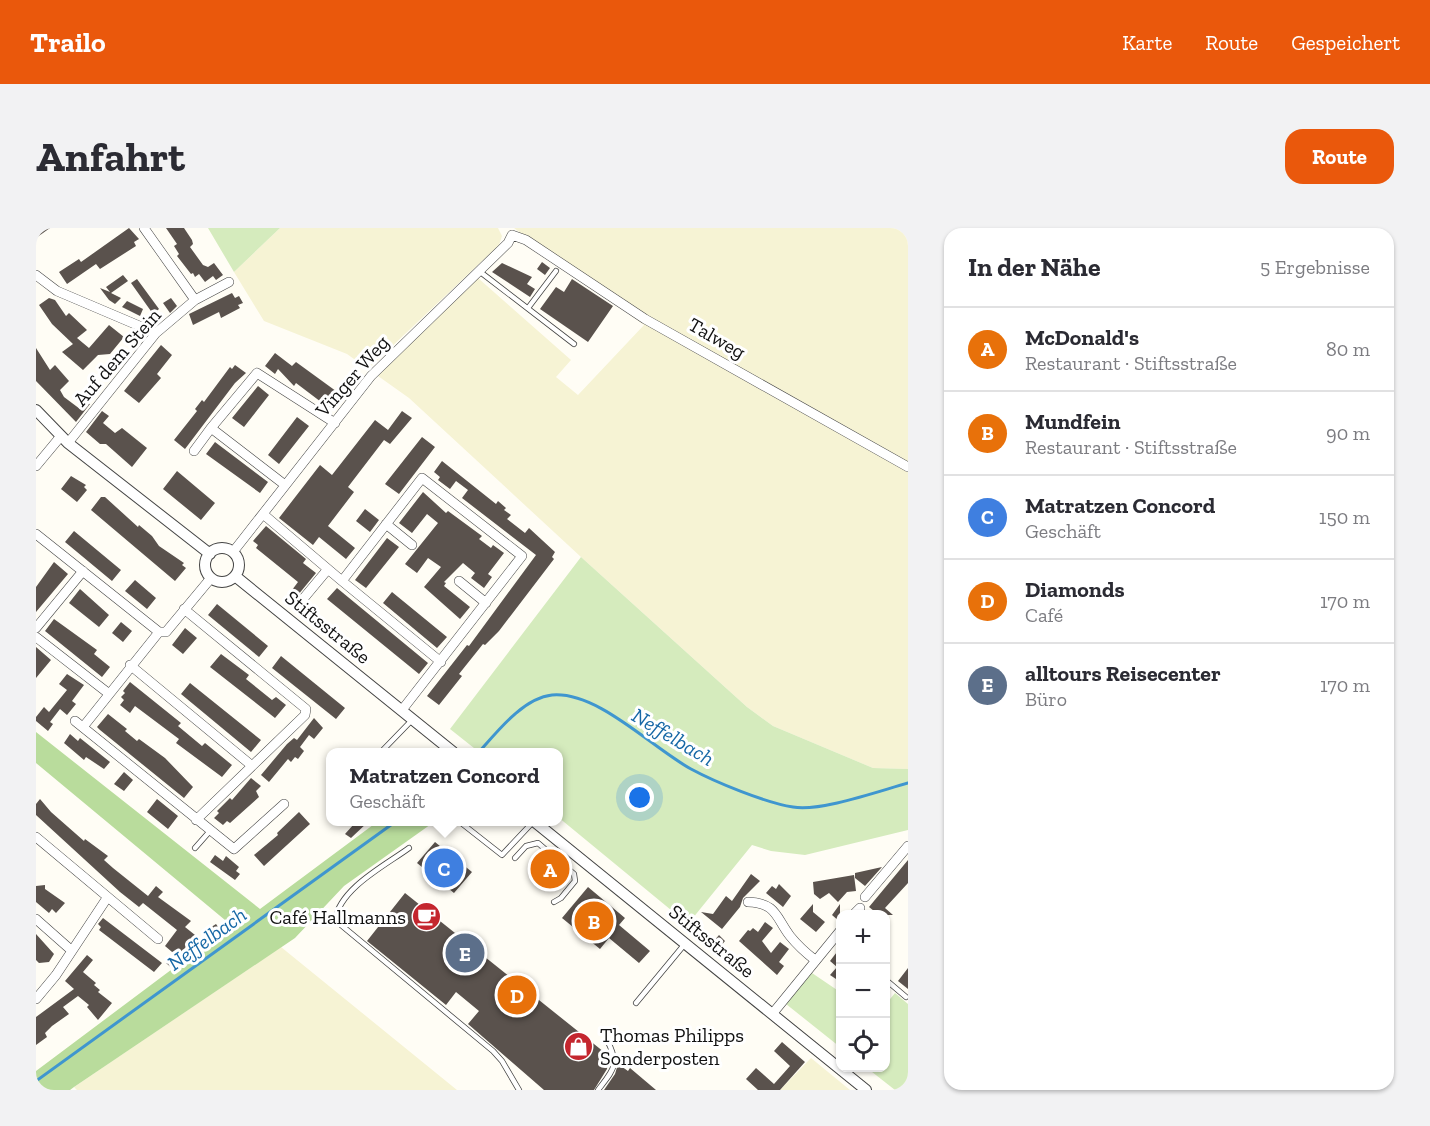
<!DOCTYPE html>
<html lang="de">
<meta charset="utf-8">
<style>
:root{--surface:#fff;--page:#f2f2f3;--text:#2b2b33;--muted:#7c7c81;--line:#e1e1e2;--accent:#ea580c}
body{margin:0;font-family:"Zilla Slab",serif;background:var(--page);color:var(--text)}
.controls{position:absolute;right:18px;bottom:18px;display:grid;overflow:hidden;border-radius:12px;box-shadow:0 2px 4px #0004}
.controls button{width:54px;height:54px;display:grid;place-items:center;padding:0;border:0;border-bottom:2px solid var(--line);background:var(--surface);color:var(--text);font:30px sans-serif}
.you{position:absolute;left:604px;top:570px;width:21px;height:21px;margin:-15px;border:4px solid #fff;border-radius:50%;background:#1a73e8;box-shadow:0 0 0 9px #1a73e833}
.badge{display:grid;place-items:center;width:39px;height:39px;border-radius:50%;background:var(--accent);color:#fff;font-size:20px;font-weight:700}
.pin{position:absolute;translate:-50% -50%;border:3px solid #fff;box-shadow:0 2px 6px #0006}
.popup{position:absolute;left:290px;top:520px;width:237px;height:78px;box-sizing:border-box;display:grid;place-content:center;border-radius:12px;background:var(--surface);filter:drop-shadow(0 2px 4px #0005);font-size:20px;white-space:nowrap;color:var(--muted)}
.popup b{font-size:22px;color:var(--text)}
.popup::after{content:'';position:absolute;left:50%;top:100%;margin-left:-12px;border:12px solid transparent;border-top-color:var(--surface)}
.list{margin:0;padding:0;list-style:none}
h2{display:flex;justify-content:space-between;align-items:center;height:78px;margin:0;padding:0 24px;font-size:26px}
h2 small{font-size:20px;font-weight:400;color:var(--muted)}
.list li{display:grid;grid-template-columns:39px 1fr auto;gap:18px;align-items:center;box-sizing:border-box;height:84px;padding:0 24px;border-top:2px solid var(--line)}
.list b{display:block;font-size:22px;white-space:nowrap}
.list p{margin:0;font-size:20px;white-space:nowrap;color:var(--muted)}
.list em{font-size:20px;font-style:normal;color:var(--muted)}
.icon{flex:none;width:33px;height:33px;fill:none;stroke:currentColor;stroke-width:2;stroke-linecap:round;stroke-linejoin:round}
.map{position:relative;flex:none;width:872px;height:862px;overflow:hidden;border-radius:18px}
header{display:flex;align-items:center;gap:36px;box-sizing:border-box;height:84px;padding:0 30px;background:var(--accent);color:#fff}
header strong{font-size:28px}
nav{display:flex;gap:33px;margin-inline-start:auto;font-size:21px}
.intro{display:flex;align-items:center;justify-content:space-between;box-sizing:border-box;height:144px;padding:0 36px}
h1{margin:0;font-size:42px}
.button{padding:15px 27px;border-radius:18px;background:var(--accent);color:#fff;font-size:21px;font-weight:700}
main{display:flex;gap:36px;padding:0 36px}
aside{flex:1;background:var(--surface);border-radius:18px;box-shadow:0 2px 4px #0004}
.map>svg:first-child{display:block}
</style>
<header>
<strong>Trailo</strong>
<nav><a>Karte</a><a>Route</a><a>Gespeichert</a></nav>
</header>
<div class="intro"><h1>Anfahrt</h1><a class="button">Route</a></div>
<main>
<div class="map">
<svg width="872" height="862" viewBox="0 0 872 862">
<rect width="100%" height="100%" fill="#fffdf5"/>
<path fill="#f6f3d4" d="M244,0H462L466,8L463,17L332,141L311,126L228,93L198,44Z
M478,0H872V541L837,540L737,498L711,479L545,329L373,170L342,148L442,50L535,132L520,149L542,167L608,97Z
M245,719L421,862H41L38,859Z
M775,830L814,862H744Z"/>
<path fill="#d5ebbd" d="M172,0H244L198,44Z
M545,329L711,479L737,498L837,540L872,541V602L769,627L735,623L716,617L652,696L522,589V524H443L414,501Z
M776,745L804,764V819L750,776Z
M859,765L872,776V862H859L831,840H850V776Z"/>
<path fill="#b9dc9c" d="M0,504L224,681L341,594H398L308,658L259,710L38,859L34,862H0V843L195,697L0,535Z"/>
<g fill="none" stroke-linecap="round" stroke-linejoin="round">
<path stroke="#3f96cf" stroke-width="3" d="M443,524C461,504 487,470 516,467C562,463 616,520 655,541C679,554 730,575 757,579C784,584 843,563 872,555
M0,853L359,594"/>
</g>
<path fill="#5a524d" d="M0,0H14L0,10Z
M93,0L103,11L98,14L100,18L64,41L60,36L31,56L23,44L43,31L45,34Z
M130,0H148L156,12L157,16L154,19L167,37L172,39L178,35L187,47L180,52L177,48L169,54L163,46L159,49L157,45L155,46L141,28L143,26L138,18L141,16Z
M506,34L514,40L509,47L501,41Z
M466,35L496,49L491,56L499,61L494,69L456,44Z
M87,47L92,53L75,65L85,70L79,76L73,72L64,60L74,64L70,59Z
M101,51L123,81L117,86L95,55Z
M536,51L577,78L552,114L504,81L520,59L528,64Z
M196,65L199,70L203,68L207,75L202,77L204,80L185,90L183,84L157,97L153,86Z
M13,70L19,72L30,88L33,85L51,102L41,110L53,120L73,97L88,109L74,126L62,127L47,142L26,124L37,116L16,96L3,77Z
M135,70L141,78L134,85L127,75Z
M91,73L107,81L104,88L86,79Z
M125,117L136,127L121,146L125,150L103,175L88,163Z
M0,120L14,142L19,137L33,153L24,162L28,169L44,181L51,173L54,176L40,194L0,153Z
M239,125L256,138L260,134L304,166L293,180L260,155L258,158L242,141L239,146L229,138Z
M199,137L210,145L199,155L149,221L138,212L161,183L159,181L166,172L168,174L194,139L196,141Z
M222,158L233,167L208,199L196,190Z
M66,183L73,188L67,195L79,205L86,200L111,220L96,239L70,216H64L50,204Z
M366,183L376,190L354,216L348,212L312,259L318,264L292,298L319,320L310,331L283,309L277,317L243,290L284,237L296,247L339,192L352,202Z
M261,189L273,198L243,236L232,227Z
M386,209L399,219L363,266L349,256Z
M179,214L232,254L224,265L170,226Z
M406,233L460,276L462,273L470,280L468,282L475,287L471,291L489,305L493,300L519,324L516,329L518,331L463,403L449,417L447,416L423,446L426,448L403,477L391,468L431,417L433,418L500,327L426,270L432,262L420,253L414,261L402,252L404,249L398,244Z
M141,243L179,275L165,292L127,261Z
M35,248L50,257L48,259L51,262L41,274L25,261Z
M387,264L410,285L412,283L446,308L443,311L455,320L457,317L468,325L452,346L456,349L448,360L435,350L439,345L427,335L408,354L410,355L408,358L434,379L424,391L388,359L405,339L392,330L381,345L369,336L402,295L391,286L376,305L363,295Z
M65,269H69L102,299L103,297L116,308L123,318L148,335L146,337L150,340L139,353L55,282Z
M329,281L343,292L334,304L320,293Z
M230,298L270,331L267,335L280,345L262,367L256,362L262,354L220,320L222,317L217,313Z
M38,303L85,342L76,353L29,314Z
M351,310L363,319L330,360L319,352Z
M18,334L32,346L0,384V359Z
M99,352L120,370L111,381L89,363Z
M301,360L392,435L383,446L291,371Z
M44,361L73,387L63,399L33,375Z
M356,364L411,409L401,420L347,375Z
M181,376L232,418L223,429L172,387Z
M18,391L61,422L58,426L74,439L66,449L9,403Z
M85,394L96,403L87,414L76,405Z
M149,400L161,410L147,426L136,417Z
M0,419L15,432L0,450Z
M185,426L213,447L210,451L236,472L240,469L250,477L239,490L174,439Z
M245,428L309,480L300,491L236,440Z
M31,446L48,457L36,473L40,476L31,487L24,481L14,494L17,496L12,503L0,493V489L8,479L13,484L31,462L23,456Z
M94,454L145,495L142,498L166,518L169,515L196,537L186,549L140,515L143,511L99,478L94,485L84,477L88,472L85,469L89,465L87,463Z
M154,455L225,512L215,524L145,466Z
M72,486L91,501L89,503L101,513L103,511L129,530L157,559L148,570L64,502L61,499Z
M278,490L287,500L278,511L273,507L264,519L268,523L262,531L259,529L255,534L252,531L233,554L225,547L251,516L258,510L261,512Z
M34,506L42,513L44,510L74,534L68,541L50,529L48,532L28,515Z
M88,544L97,552L88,563L78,556Z
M215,550L225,558L220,563L223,569L194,595L191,593L187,597L178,590L183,585L181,583L194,570L196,572Z
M4,571L15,584L48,613L49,611L72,628L68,632L77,640L112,668L120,658L127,664L122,669L155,693L149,699L159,707L142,729L129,718L141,702L107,675L103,679L84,664L0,587V576Z
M121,571L142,588L132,601L111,584Z
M263,584L274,596L228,638L218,627L242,607L241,605Z
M316,594H332L315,610L309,606L318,596Z
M399,614L436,644L418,665L381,635Z
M503,622L534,648L524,661L493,635Z
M179,627L187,633L190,628L203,639L200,643L204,646L199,652L174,634Z
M872,632V655L849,680L857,687H843L833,679Z
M846,639L829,658L819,650V645Z
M715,646L724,653L707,670L704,679L686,701L665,684L677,686L690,668L696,673Z
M818,647L820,663L811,664L802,674L793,665L784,671L778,666L777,654Z
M743,656L755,668L747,679L730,665L736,658L740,661Z
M9,657V661L29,675L20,685L16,681L13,685L0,674V658Z
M552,659L589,690L583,697L614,723L603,735L573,710L564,721L526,690Z
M369,665L573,828L571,841L558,862H508L432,796L443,783L420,764L410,777L331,713Z
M777,676V684L789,694L780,704L764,691Z
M804,676V694L796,687Z
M67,690L126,735L118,744L63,702L65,699L62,696Z
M729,694L737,700L726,713L735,725L744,714L753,721L743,734L748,738L741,747L703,713L712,702L714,703L717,700L722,704Z
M180,696L185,703L171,713L166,705Z
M0,706L18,726L13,734L3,735L0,732Z
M683,707L689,713L684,719L677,714Z
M804,720V746L800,751L794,747L801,739L794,733Z
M51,727L57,732L47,744L60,755L58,757L64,762L62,764L76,775L62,792L51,779L53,777L42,768L27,779L33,786L16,798L9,805L11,809L0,817V789L38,761L29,753Z
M136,728L144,735L137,741L130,735Z
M872,740V761L862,753Z
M746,814L769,834L744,862H722L710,851L720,840L738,856L754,838L738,823Z
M582,836L592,843L594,840L620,862H568L579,846Z"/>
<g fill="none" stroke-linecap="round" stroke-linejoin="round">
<defs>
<path id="service" d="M443,43L538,116
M492,80L520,43
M345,524L377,491
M424,594L466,627L497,594
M159,620L174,603
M373,620C350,637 304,660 299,692L457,823L466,833L483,862
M479,630L490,618L502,615L538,646L539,653L525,670L518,674
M850,752L870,769
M600,775L648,717
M562,862C578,841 584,837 571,812"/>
<path id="minor" d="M108,0L159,72
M476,7L490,12L609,91L872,239
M0,47L21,63L120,105
M175,200L221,145L299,195
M32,215L120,105L159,72L193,54
M158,223L175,200L249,257
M0,238L25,208
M227,286L306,353
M350,296L376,317
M0,306L123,404H130L175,350
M197,324L335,148L472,15L476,7
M423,353L450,375
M267,371L292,341
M148,381L270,481L269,487L160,592
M0,400L47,343
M0,409L72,465
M94,437L215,537
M366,482L486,328L386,250L306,353L405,434
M39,493L198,621L248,576
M47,499L123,404
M0,609L122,711
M829,669L872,618
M712,674C741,675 740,690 754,708C762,718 770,725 779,732
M818,686L824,680
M0,691L35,722
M0,771L20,747L71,670
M737,785L804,703"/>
<path id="tertiary" d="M0,182L32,215L174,326
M169 337a17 17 0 1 1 34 0a17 17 0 1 1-34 0Z
M199,348L417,524
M499,594L830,862"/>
</defs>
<use href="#service" stroke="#444" stroke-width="6"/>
<use href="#minor" stroke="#444" stroke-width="10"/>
<use href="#tertiary" stroke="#444" stroke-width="12"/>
<use href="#service" stroke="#fff" stroke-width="4.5"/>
<use href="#minor" stroke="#fff" stroke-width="9"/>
<use href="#tertiary" stroke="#fff" stroke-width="10"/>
</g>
<defs>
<symbol id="cafe-disc" viewBox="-11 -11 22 22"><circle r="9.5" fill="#c4262e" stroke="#fff"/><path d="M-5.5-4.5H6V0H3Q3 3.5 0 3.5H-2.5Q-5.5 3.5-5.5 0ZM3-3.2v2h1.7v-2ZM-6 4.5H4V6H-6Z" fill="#fff"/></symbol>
<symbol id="shop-disc" viewBox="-11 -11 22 22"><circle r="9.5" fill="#c4262e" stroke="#fff"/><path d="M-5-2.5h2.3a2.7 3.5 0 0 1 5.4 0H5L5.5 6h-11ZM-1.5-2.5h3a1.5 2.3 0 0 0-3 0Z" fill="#fff"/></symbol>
</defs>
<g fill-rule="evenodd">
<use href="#cafe-disc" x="374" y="672" width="33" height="33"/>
<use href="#shop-disc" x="526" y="802" width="33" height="33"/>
</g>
<g text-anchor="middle" stroke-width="6" stroke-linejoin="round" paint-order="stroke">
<g font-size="20" fill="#111" stroke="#fff">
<text transform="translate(681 110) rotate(30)" y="7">Talweg</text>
<text transform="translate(81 129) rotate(-49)" y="7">Auf dem Stein</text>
<text transform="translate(316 148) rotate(-49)" y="7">Vinger Weg</text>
<text transform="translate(292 399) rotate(39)" y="7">Stiftsstraße</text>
<text transform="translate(676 713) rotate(39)" y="7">Stiftsstraße</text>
</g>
<g font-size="20" fill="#111" stroke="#fff" text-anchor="end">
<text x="370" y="696">Café Hallmanns</text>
<text x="564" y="814" text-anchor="start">Thomas Philipps<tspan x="564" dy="23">Sonderposten</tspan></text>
</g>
<g font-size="21" font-style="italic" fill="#1768a6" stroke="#fff">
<text transform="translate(637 509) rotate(31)" y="7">Neffelbach</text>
<text transform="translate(171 711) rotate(-36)" y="7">Neffelbach</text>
</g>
</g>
</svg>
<div class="controls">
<button>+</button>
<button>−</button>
<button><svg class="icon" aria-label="locate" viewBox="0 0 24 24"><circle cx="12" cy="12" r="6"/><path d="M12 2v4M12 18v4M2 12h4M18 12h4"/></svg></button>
</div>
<div class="you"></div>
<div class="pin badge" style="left:514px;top:641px;background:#e8710a">A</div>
<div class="pin badge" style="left:558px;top:693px;background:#e8710a">B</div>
<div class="pin badge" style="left:408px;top:640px;background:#3f7fe0">C</div>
<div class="popup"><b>Matratzen Concord</b>Geschäft</div>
<div class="pin badge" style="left:481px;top:767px;background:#e8710a">D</div>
<div class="pin badge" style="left:429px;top:725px;background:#5c6f8a">E</div>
</div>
<aside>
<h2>In der Nähe<small>5 Ergebnisse</small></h2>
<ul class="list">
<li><span class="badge" style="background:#e8710a">A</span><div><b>McDonald's</b><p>Restaurant · Stiftsstraße</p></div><em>80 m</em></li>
<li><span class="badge" style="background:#e8710a">B</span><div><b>Mundfein</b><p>Restaurant · Stiftsstraße</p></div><em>90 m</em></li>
<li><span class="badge" style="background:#3f7fe0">C</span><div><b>Matratzen Concord</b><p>Geschäft</p></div><em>150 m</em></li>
<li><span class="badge" style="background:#e8710a">D</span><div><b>Diamonds</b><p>Café</p></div><em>170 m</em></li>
<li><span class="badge" style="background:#5c6f8a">E</span><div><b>alltours Reisecenter</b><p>Büro</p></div><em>170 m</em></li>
</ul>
</aside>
</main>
